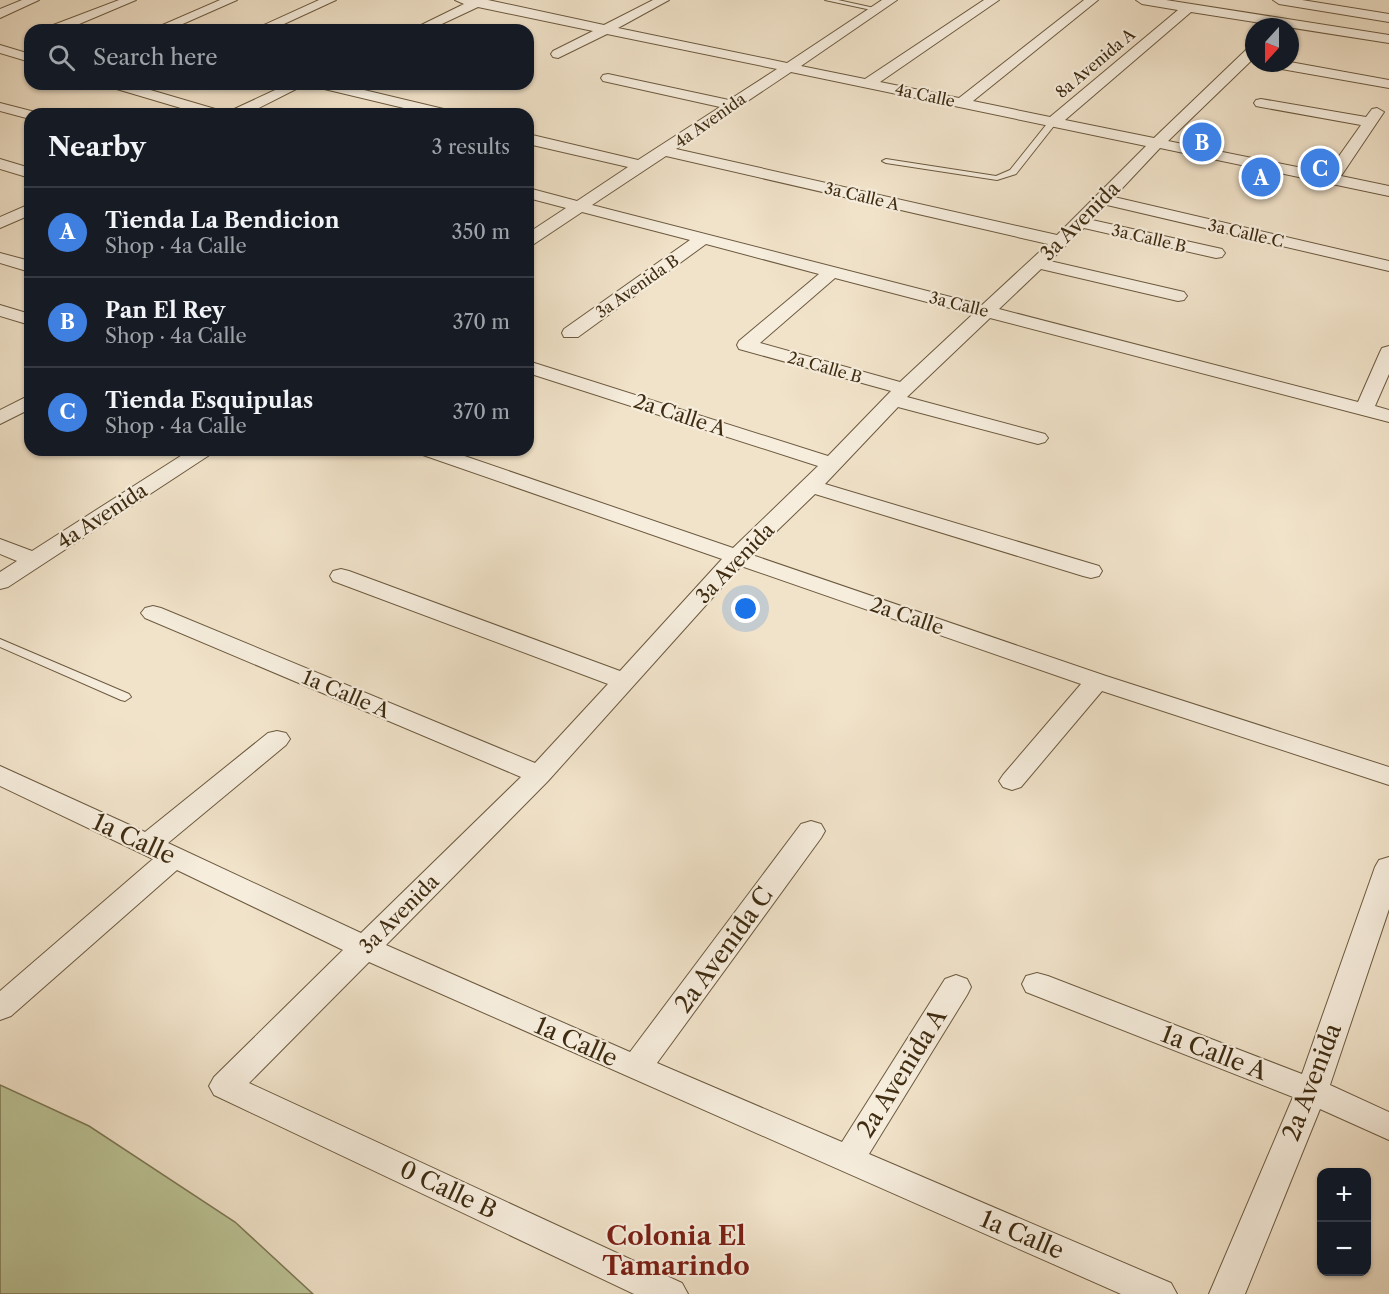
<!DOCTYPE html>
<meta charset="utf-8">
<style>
:root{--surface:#171b24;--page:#242831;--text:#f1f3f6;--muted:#9ea1a6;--line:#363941;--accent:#2563eb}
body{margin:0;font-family:"Libre Caslon Text",serif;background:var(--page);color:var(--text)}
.controls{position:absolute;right:18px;bottom:18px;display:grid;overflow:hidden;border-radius:12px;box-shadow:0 2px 4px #0004}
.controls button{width:54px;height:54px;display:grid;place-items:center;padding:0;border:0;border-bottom:2px solid var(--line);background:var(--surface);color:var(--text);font:30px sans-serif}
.compass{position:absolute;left:1245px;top:18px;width:54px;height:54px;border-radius:50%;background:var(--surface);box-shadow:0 2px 4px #0004;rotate:201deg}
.you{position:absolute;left:746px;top:609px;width:21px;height:21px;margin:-15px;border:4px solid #fff;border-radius:50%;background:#1a73e8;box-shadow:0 0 0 9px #1a73e833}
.badge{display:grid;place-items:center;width:39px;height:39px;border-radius:50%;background:var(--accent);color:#fff;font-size:20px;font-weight:700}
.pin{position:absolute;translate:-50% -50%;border:3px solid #fff;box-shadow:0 2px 6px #0006}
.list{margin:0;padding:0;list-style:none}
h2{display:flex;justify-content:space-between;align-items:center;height:78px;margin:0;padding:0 24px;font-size:26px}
h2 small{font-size:20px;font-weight:400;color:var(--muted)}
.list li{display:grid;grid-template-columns:39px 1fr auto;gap:18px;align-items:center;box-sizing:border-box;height:90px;padding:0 24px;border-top:2px solid var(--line)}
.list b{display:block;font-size:22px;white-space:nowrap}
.list p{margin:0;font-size:20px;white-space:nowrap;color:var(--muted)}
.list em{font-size:20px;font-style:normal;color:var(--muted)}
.icon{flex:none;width:33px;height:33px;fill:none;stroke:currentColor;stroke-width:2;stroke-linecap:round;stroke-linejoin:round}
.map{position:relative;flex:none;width:1389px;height:1294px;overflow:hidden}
.search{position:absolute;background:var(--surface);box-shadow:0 2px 4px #0004;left:24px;top:24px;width:510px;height:66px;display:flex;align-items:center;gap:15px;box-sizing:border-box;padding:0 21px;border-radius:18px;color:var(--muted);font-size:22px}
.panel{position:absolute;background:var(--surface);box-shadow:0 2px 4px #0004;left:24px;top:108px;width:510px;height:348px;border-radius:18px}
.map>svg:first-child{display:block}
</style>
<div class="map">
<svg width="1389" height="1294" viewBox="0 0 1389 1294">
<rect width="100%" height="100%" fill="#f1e3ca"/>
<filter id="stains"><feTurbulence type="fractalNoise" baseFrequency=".00333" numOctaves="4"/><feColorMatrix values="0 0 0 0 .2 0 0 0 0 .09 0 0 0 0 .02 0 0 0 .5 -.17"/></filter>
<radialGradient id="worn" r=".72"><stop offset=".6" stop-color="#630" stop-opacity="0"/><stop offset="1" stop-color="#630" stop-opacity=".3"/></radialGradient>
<path fill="#bbc396" stroke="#7d7854" stroke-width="1.5" d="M0,1085L89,1126L235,1222L313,1294H0Z"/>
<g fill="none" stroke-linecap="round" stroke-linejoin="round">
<defs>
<path id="service" d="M825,0H838L879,9L876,11Z
M1050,120L1057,122L1016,174L997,180L886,163L882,161L886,159L996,176L1010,170Z
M0,639L129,694L131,697L125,701L121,700L0,647Z"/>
<path id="minor" d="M22,0H39L0,18V9Z
M119,0H136L65,30H46L48,27Z
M220,0H237L169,30H151Z
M319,0H336L271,30H253Z
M455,0H488L604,25L653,0H669L618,28L787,63L882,0H897L801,66L865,79L984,0H999L880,82L959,98L1084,0H1098L973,101L1050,117L1178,10L1142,4L1136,0H1166L1389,35V43L1191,12L1065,120L1154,138L1249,47L1254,46V58L1168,141L1327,173L1361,125L1261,107L1256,106L1254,103L1256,100L1261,99L1366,117L1372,109L1377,108L1384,112L1341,176L1389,186V196L1160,148L1114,197L1389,261V271L1107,205L1092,220L1222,249L1225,253L1222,257L1216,258L1084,228L1050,261L1184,292L1187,296L1184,300L1178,301L1041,269L999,309L1358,402L1380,352L1382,348L1389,346V374L1375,406L1389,410V422L990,318L907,397L1045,434L1048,438L1045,442L1038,444L898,407L825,484L1099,566L1102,571L1099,576L1091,578L1083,576L815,494L752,555L1106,676L1389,767V785L1102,691L1021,787L1012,790L1003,787L999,781L1003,775L1081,684L741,566L548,781L386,945L630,1052L801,824L811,821L821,824L825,831L821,838L657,1063L842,1142L945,979L956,975L967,979L971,987L967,995L869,1154L1171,1283L1177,1294H1121L369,962L249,1083L682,1283L688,1294H634L214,1095L209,1086L214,1077L343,950L177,870L11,1016L0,1020V991L153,859L0,786V766L145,832L268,733L277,731L286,733L290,739L286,745L168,843L361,933L521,777L145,618L141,613L145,608L153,606L161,608L535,763L608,684L333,581L330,576L333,571L341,569L349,571L620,671L722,559L420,454L417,450H447L733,548L818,466L528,373V361L828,456L891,391L739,349L737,345L739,341L819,274L706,244L578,337H564L562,333L564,329L690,240L582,212L534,244L528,245V233L566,208L528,198V188L577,201L628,167L528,144V134L638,160L720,107L603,81L601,78L603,75L608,74L729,100L777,69L607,34L558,58L553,57L551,54L553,51L593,31L478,7L429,30H411L464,4ZM791,72L1146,146L1057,235L676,149ZM666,156L1048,244L982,305L592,205ZM835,278L973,314L900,382L760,343Z
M1273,0H1302L1389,14V22L1279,4Z
M0,45L30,54V62L0,53Z
M1290,62L1389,80V88L1270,67L1263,63Z
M108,84H130L222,111L224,114H201L110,87Z
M288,84H306L247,114H228L230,111Z
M314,84H339L452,111L454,114H429L316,87Z
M0,103L35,112L37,114H30V119L0,111Z
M0,159L30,168V178L0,169Z
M30,204V215L0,228V217Z
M0,253L30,261V272L0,263Z
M0,305L30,314V325L0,316Z
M30,395V409L0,424V410Z
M190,450H214L211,454L8,587L0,589V572L17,561L0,554V539L32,551Z
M1389,857V909L1330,1085L1389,1112V1140L1320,1109L1245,1294H1209L1293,1097L1026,992L1022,984L1026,976L1037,973L1048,976L1302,1074L1375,867L1379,860Z"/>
</defs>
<use href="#service" stroke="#6c5a3f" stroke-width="2"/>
<use href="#minor" stroke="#6c5a3f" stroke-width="2"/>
<use href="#service" fill="#f6eddd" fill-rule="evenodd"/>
<use href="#minor" fill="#f6eddd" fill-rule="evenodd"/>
</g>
<g text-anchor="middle" stroke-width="4.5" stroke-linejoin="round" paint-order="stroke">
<g font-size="16" fill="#3f2c11" stroke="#f6eddd">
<text transform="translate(1095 63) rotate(-40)" y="6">8a Avenida A</text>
<text transform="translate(925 95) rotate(12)" y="6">4a Calle</text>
<text transform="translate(710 120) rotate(-35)" y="6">4a Avenida</text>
<text transform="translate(862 196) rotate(13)" y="6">3a Calle A</text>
<text transform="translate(1246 233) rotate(13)" y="6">3a Calle C</text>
<text transform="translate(1149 238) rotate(13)" y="6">3a Calle B</text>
<text transform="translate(637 286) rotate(-35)" y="6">3a Avenida B</text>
<text transform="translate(959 304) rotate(14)" y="6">3a Calle</text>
<text transform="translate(825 367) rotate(16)" y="6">2a Calle B</text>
</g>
<g font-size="20" fill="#3f2c11" stroke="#f6eddd">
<text transform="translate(1080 221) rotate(-45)" y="7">3a Avenida</text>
<text transform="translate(680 415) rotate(18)" y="7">2a Calle A</text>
<text transform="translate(102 516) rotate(-33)" y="7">4a Avenida</text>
<text transform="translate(735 563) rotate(-46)" y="7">3a Avenida</text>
<text transform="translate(907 616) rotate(19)" y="7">2a Calle</text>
<text transform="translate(346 694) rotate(23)" y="7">1a Calle A</text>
<text transform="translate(399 914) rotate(-45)" y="7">3a Avenida</text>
</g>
<g font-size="24" fill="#3f2c11" stroke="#f6eddd">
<text transform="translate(134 839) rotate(25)" y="8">1a Calle</text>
<text transform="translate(724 950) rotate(-54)" y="8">2a Avenida C</text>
<text transform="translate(576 1042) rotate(24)" y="8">1a Calle</text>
<text transform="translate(1214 1053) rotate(21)" y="8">1a Calle A</text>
<text transform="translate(902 1073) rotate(-58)" y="8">2a Avenida A</text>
<text transform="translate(1312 1082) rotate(-69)" y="8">2a Avenida</text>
<text transform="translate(448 1190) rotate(25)" y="8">0 Calle B</text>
<text transform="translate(1022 1235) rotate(23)" y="8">1a Calle</text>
</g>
<g font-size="26" font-weight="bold" fill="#7a1f14" stroke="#f6eddd">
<text x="676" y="1245">Colonia El<tspan x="676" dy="30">Tamarindo</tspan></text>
</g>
</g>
<rect width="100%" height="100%" filter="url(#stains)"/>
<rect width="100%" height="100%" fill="url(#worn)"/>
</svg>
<div class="controls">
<button>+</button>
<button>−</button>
</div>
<svg class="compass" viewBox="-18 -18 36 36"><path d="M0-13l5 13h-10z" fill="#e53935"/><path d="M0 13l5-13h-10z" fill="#9ea1a6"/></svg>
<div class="you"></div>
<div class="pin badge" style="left:1261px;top:177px;background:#3f7fe0">A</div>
<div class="pin badge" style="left:1202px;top:142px;background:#3f7fe0">B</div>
<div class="pin badge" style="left:1320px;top:168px;background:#3f7fe0">C</div>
<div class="search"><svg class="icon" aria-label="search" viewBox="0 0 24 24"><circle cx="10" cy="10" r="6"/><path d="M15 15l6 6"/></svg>Search here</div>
<section class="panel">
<h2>Nearby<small>3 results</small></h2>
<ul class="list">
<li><span class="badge" style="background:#3f7fe0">A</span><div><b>Tienda La Bendicion</b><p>Shop · 4a Calle</p></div><em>350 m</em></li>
<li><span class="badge" style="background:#3f7fe0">B</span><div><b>Pan El Rey</b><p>Shop · 4a Calle</p></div><em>370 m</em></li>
<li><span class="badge" style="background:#3f7fe0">C</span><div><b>Tienda Esquipulas</b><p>Shop · 4a Calle</p></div><em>370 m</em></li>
</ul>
</section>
</div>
